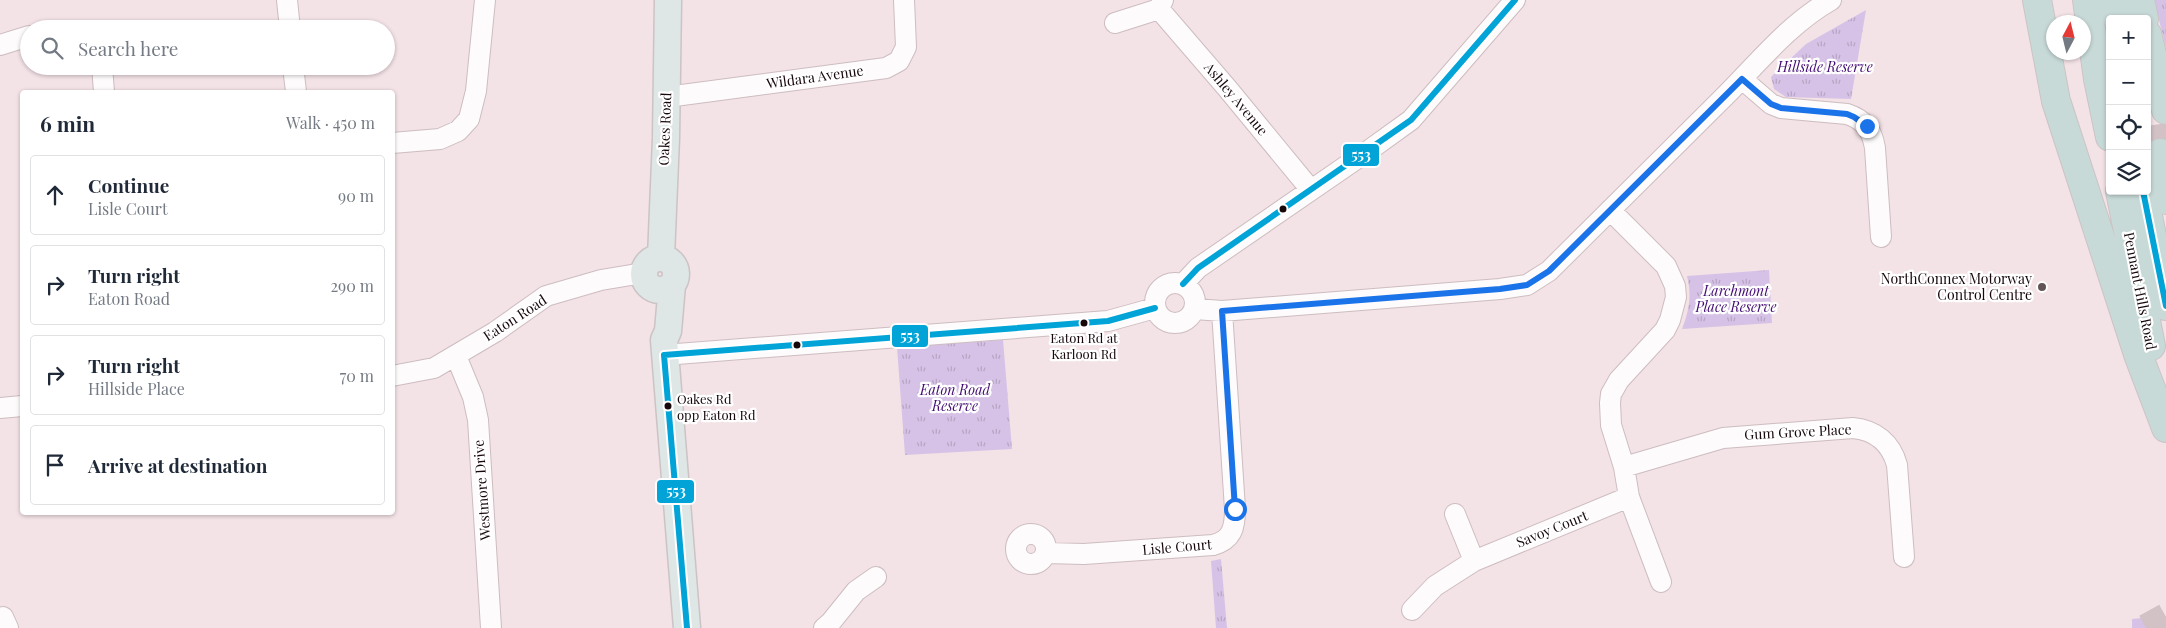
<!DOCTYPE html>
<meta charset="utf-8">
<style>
:root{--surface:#fff;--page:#f6f6f7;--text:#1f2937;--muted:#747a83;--line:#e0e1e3}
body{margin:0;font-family:"Playfair Display",serif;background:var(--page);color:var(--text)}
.controls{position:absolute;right:15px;top:15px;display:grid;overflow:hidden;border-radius:5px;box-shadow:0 1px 4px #0004}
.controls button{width:45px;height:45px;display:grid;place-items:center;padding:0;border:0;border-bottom:1px solid var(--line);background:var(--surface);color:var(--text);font:25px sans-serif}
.compass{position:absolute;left:2046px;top:15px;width:45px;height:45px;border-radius:50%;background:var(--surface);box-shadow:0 1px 4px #0004;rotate:7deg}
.stop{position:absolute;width:15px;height:15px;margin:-11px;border:4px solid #1a73e8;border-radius:50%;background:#fff}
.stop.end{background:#1a73e8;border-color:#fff;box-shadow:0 1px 5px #0008}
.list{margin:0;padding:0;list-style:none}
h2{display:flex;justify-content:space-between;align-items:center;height:65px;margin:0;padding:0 20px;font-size:21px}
h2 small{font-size:16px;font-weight:400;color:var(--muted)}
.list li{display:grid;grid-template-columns:32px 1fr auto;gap:15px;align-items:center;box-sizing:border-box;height:80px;margin:0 10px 10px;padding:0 10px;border:1px solid var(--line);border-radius:5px}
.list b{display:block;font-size:19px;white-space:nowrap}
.list p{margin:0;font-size:16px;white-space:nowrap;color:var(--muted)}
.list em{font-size:16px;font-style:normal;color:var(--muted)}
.icon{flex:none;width:28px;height:28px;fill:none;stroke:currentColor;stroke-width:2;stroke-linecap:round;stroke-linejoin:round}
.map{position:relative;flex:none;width:2166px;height:628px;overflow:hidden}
.search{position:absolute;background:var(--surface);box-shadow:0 1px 4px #0004;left:20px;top:20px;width:375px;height:55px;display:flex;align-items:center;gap:12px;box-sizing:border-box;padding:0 18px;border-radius:28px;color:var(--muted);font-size:19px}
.panel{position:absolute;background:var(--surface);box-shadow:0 1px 4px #0004;left:20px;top:90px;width:375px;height:425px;border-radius:5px}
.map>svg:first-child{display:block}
</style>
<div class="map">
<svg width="2166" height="628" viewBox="0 0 2166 628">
<defs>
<pattern id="grass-tufts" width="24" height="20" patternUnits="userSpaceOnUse" patternTransform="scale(1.25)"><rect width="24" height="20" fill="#d6c2e6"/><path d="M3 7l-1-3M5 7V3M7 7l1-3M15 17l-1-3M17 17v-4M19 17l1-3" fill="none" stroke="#b7a5c4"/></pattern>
</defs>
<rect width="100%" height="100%" fill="#f3e2e6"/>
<path fill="url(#grass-tufts)" d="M2154,0H2166V48Z
M1866,10L1851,99L1786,97L1774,89L1771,77L1806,44Z
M1769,270L1772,323L1682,329C1689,311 1692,296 1687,276Z
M1003,340L1012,449L905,455L897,347Z
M1221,559L1227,628H1216L1211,561Z
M2161,616H2166V628H2132V619Z"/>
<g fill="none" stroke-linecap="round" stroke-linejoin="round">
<path stroke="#d2c1c5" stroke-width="28" stroke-dasharray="28 14" stroke-linecap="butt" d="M2150,83L2160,153
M2146,628L2166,617"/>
<defs>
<path id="minor" d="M287,0L290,29
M1159,9L1227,88L1311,190
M1115,23L1159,9L1163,0
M0,45L29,36
M102,66L104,92
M293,66L296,92
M1742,79L1771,104L1781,108L1847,114C1865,120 1872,130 1875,148L1881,237
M667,97L886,68L899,61L906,47L904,0
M392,143L440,139L458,131L469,119L476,91L485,0
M1610,210L1666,266L1675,286L1676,297L1670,320L1665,330L1619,380L1611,394L1610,403L1611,425L1624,467L1629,497L1661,582
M1155 303a20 20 0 1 1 40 0a20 20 0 1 1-40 0Z
M1183,284L1198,268L1368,151L1411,120L1515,0
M1195,309L1222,311L1500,289L1527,285L1549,271C1608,213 1666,155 1724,97C1759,62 1789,24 1831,0
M664,355L1108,321L1155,308
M456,356L473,397L478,420L491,628
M392,376L434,368L495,332L546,296L601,280L643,273
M0,408L22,406
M1624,467L1723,438L1853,428C1875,430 1891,443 1897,465L1904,557
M1455,514L1474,561
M1016 549a15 15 0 1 1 30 0a15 15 0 1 1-30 0Z
M1046,553L1084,554L1213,545C1232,540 1235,528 1235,509L1222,311
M1412,610L1435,586L1474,561L1629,497
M3,617L8,628
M824,628L831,622L856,591L876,577"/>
<path id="major" d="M661,257L666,138L668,0
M644 274a16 16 0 1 1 32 0a16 16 0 1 1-32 0Z
M672,285L668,331L664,340L687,628"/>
<path id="highway" d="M2037,0L2056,101L2139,357L2166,428
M2087,0L2098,79L2110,137
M2115,0L2118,19
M2140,0L2144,19
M2147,34L2166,110
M2160,153L2162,181L2166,200
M2120,191L2151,346
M2143,191L2166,306"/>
</defs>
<use href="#minor" stroke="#cdbdc0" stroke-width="22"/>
<use href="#major" stroke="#ccc3c5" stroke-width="29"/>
<use href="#highway" stroke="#ccc3c5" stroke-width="30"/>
<use href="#minor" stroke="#fdfbfb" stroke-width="20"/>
<use href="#major" stroke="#dee7e6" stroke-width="26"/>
<use href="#highway" stroke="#c8dad8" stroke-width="28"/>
<defs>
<path id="bus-1" d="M2143,191L2166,306
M1183,284L1198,268L1411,120L1515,0
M664,355L1108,321L1155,308
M664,355L687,628"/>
</defs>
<use href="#bus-1" stroke="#fff" stroke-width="10"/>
<use href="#bus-1" stroke="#02a4d8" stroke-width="6"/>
</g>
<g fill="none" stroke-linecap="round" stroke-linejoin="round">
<path stroke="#1a73e8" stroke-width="6" d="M1235,509L1222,311L1500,289L1527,285L1549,271L1742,79L1771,104L1781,108L1847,114L1854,117L1867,126"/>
</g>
<g fill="#16070b" stroke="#fff" stroke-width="2">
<circle cx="1283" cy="209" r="4.5"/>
<circle cx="1084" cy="323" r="4.5"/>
<circle cx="797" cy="345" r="4.5"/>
<circle cx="668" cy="406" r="4.5"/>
</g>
<circle fill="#635458" stroke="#fff" stroke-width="2" cx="2042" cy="287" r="5"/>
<g text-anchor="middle" stroke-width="4.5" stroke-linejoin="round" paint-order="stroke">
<g font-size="13" fill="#16070b" stroke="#fff">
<text x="1084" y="343">Eaton Rd at<tspan x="1084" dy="16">Karloon Rd</tspan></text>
<text x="677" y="404" text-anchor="start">Oakes Rd<tspan x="677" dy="16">opp Eaton Rd</tspan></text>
</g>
<g font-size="14" font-style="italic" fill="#430c73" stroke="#fff">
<text x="1825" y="72">Hillside Reserve</text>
<text x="1736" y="296">Larchmont<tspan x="1736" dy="16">Place Reserve</tspan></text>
<text x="955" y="395">Eaton Road<tspan x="955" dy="16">Reserve</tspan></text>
</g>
<g font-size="14" fill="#16070b" stroke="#fff">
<text transform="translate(815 77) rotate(-8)" y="5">Wildara Avenue</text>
<text transform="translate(1236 99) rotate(50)" y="5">Ashley Avenue</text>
<text transform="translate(665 129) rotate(-88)" y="5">Oakes Road</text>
<text transform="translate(2140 291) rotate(79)" y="5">Pennant Hills Road</text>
<text transform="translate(515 318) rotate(-33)" y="5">Eaton Road</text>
<text transform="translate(1798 432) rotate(-3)" y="5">Gum Grove Place</text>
<text transform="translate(482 490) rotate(-94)" y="5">Westmore Drive</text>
<text transform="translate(1552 529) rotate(-22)" y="5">Savoy Court</text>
<text transform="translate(1177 547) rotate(-5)" y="5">Lisle Court</text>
</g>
<g font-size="14" fill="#16070b" stroke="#fff" text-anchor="end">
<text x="2032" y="284">NorthConnex Motorway<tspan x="2032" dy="16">Control Centre</tspan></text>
</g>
</g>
<g stroke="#fff" stroke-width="2">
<rect x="1342" y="143" width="38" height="24" rx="5" fill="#02a4d8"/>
<rect x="891" y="324" width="38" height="24" rx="5" fill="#02a4d8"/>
<rect x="656" y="479" width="39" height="25" rx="5" fill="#02a4d8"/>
</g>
<g font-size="14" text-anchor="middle" font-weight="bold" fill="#fff">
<text x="1361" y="160">553</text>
<text x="910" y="341">553</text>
<text x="676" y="496">553</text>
</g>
</svg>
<div class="controls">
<button>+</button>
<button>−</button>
<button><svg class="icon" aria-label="locate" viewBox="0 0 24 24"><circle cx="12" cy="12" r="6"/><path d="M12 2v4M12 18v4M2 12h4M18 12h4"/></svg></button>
<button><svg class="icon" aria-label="layers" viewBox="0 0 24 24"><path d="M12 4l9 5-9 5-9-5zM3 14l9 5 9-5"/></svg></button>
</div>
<svg class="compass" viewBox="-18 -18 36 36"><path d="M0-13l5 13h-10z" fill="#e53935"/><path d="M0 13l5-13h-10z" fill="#747a83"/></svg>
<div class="stop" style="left:1235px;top:509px"></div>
<div class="stop end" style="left:1867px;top:126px"></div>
<div class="search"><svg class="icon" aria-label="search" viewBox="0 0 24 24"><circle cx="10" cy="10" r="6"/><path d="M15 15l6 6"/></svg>Search here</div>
<section class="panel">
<h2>6 min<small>Walk · 450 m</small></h2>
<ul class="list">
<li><svg class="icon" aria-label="ahead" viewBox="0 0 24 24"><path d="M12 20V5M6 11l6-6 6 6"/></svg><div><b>Continue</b><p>Lisle Court</p></div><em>90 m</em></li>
<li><svg class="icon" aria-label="right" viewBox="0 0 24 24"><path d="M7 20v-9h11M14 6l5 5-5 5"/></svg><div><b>Turn right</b><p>Eaton Road</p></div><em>290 m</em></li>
<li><svg class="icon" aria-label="right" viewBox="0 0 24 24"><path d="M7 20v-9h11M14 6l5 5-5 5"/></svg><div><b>Turn right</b><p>Hillside Place</p></div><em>70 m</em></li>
<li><svg class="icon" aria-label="arrive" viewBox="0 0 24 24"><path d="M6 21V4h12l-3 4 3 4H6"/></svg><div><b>Arrive at destination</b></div></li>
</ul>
</section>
</div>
